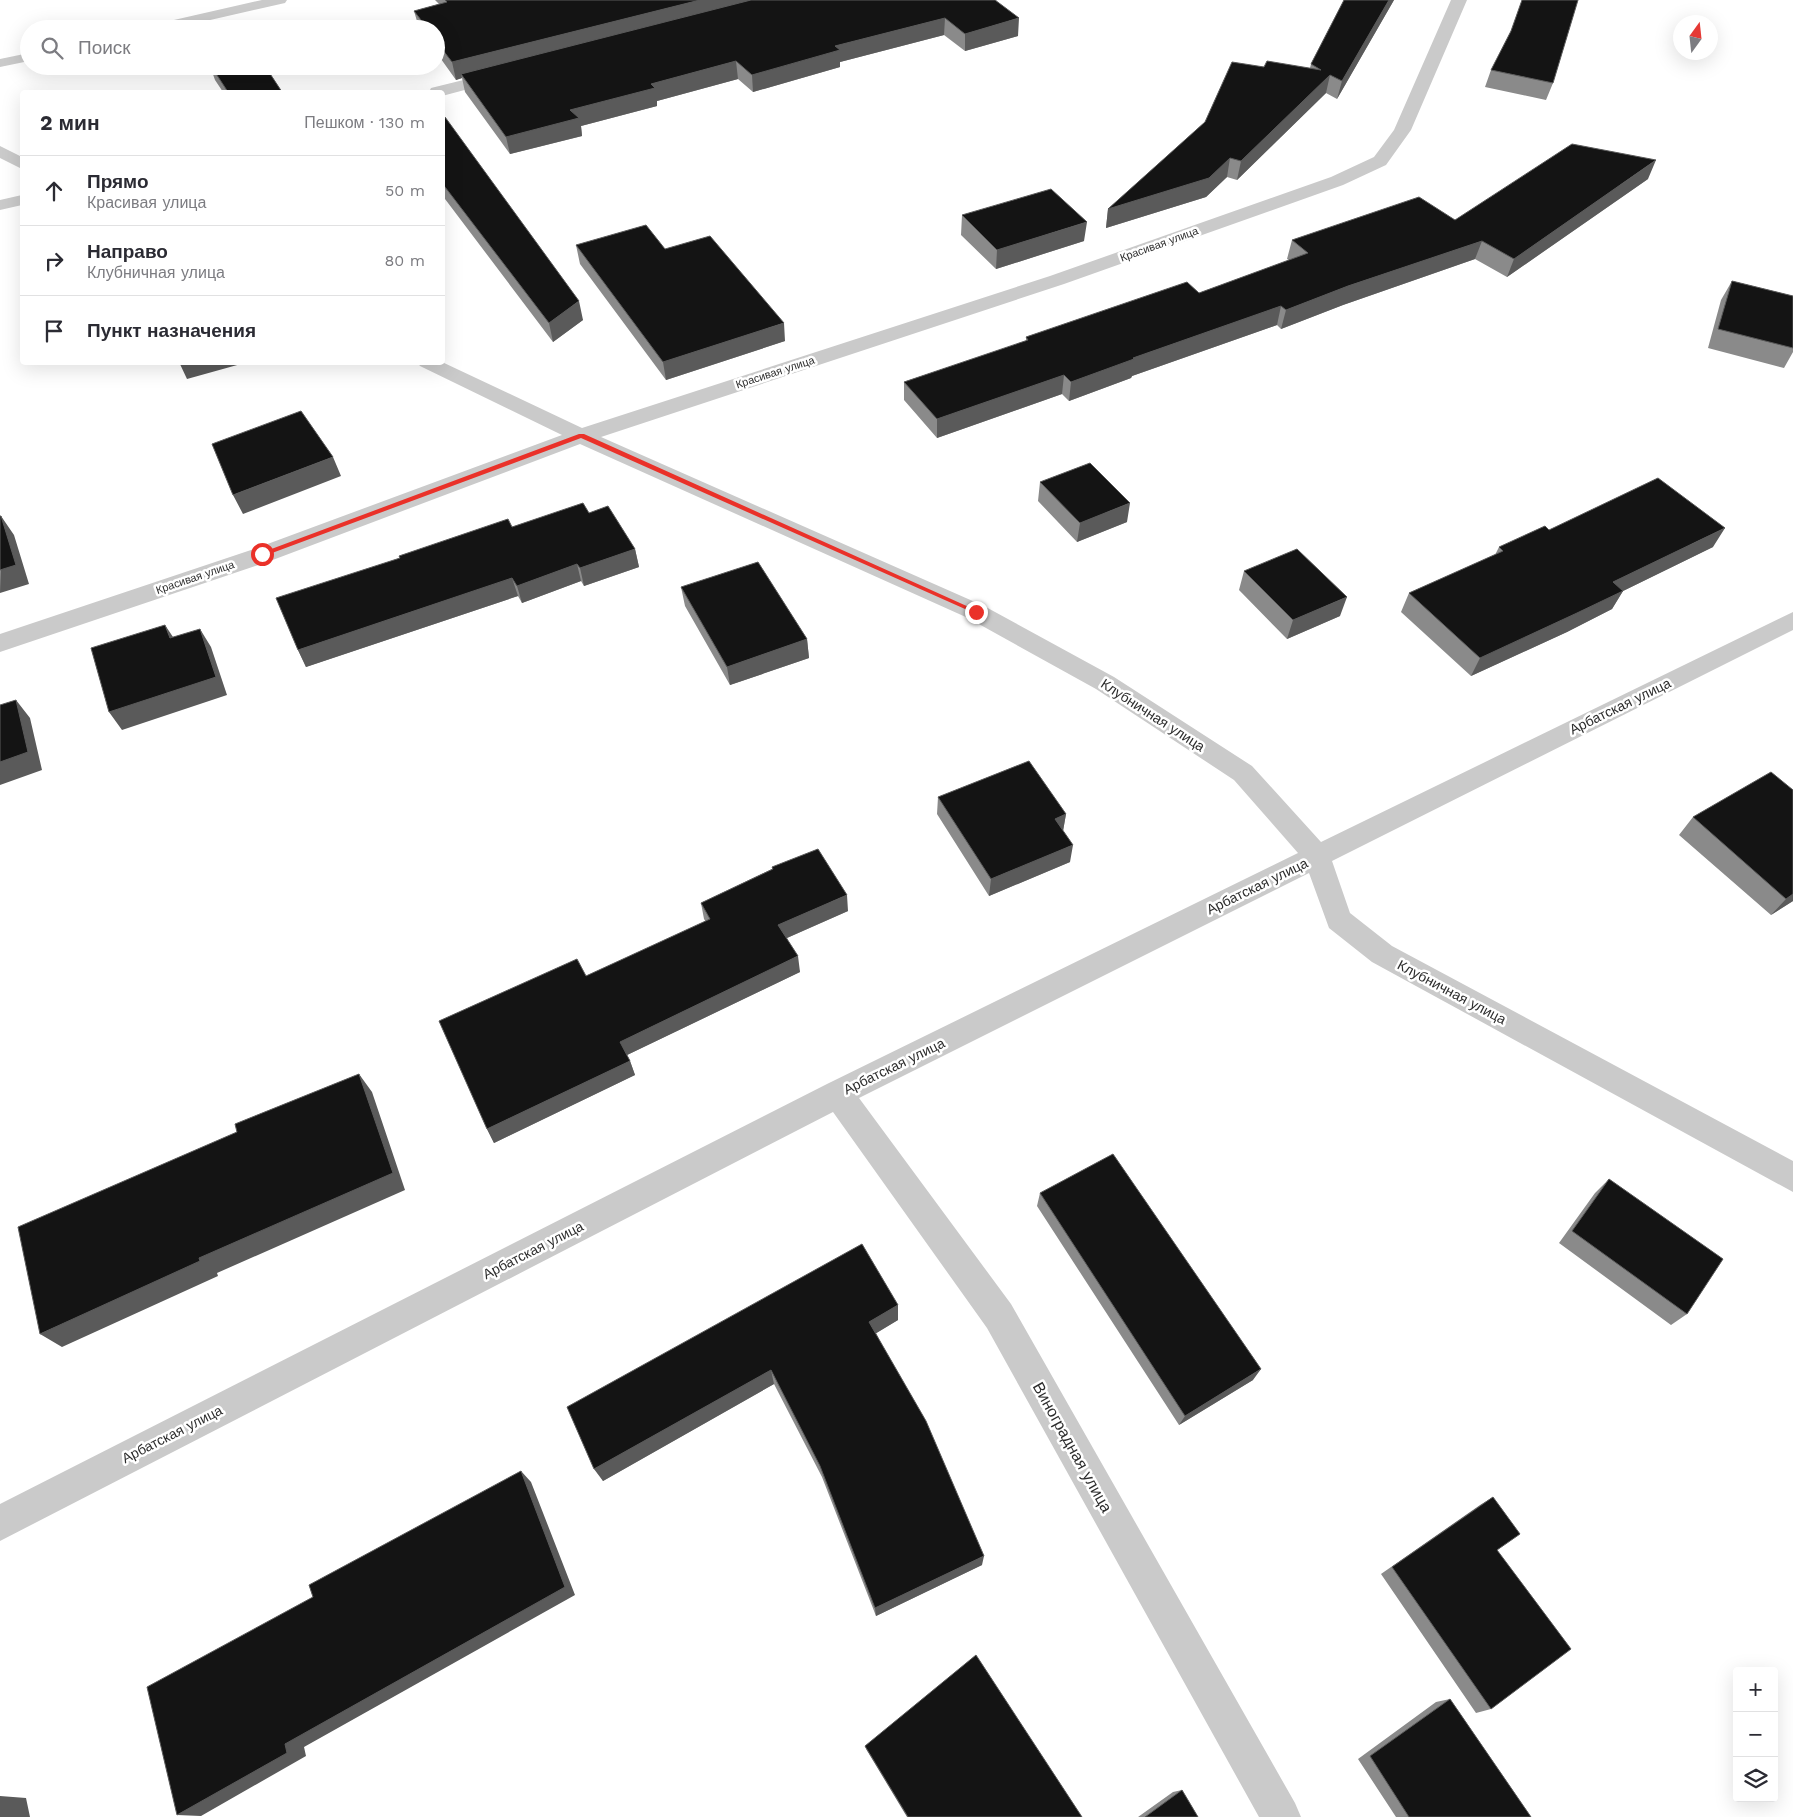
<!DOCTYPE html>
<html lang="ru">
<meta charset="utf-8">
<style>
:root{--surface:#fff;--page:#f2f2f3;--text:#2b2b33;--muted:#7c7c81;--line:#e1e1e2}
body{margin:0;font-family:"Work Sans",sans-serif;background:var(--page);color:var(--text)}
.controls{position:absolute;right:15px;bottom:15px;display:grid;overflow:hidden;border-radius:5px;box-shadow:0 5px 20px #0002}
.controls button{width:45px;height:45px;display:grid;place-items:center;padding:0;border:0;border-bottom:1px solid var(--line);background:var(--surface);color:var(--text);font:25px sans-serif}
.compass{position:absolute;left:1673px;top:15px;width:45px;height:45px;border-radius:50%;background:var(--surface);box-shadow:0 5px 20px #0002;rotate:15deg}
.stop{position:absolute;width:15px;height:15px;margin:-11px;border:4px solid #ea3129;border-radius:50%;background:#fff}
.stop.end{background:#ea3129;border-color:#fff;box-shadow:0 1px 5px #0008}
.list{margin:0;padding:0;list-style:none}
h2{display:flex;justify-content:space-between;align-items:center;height:65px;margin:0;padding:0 20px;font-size:21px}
h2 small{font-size:16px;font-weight:400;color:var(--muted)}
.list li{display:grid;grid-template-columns:32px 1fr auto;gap:15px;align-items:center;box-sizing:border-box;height:70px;padding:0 20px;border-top:1px solid var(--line)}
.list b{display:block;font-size:19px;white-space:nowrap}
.list p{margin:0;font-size:16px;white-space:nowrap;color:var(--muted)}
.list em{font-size:16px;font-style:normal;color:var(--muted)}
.icon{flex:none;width:28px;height:28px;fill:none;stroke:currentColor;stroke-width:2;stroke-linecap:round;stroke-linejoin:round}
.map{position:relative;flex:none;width:1793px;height:1817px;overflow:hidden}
.search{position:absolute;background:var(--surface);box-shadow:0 5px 20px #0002;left:20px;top:20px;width:425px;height:55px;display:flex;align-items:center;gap:12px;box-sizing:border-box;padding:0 18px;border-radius:28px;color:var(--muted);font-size:19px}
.panel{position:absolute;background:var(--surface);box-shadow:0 5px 20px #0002;left:20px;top:90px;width:425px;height:275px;border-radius:5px}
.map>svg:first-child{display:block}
</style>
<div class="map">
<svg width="1793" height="1817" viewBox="0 0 1793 1817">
<rect width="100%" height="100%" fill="#fff"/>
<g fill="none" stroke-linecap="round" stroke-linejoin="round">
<path fill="#cacaca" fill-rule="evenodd" d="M262,0H287L285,3L171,29H145L152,25Z
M29,53V61L0,67V59Z"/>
<path fill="#cacaca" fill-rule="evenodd" d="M1451,0H1467L1411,130L1386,165L1343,185L1064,284L601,437L984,606L1114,677L1252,766L1321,842L1793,612V630L1332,861L1350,913L1392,946L1793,1161V1192L1372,962L1329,928L1309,873L859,1098L1011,1304L1295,1803L1301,1817H1259L987,1328L833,1112L0,1541V1504L827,1084L1298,853L1234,780L1096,689L968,618L580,444L270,561L0,652V634L254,549L562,435L420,366L417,362H442L582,428L1050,276L1331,177L1374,157L1394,130Z
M500,71L506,73L508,76L506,79L442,96V92H429L431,88Z
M0,146L22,157V169L0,158Z
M22,195V205L0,210V200Z"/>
</g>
<path fill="#8a8a8a" d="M435,0H997L995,1L1018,36L965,51L944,35L840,62V67L753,92L738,79L657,101V106L581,126L582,136L510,154L465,92L462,78L456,80L436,52V29H420L419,28L414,11L439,4Z
M1344,0H1394L1337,99L1326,93L1237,180L1227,177L1206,197L1106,228L1108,209L1205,122L1264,67L1310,68L1311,64Z
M210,66H265L282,92H223L215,80Z
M1491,70L1553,83L1546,100L1485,87Z
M442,117L583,320L553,342L442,195Z
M1648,179L1507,277L1475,259L1343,305L1281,329L1277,325L1132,376L1131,378L1069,401L1062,394L937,438L904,400V382L1026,341V337L1199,293L1289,260L1287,259L1292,240L1455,220Z
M962,215L1084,241L996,269L961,235Z
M576,245L665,249L785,341L666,380L580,264Z
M1732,281L1793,296V352L1784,368L1708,348L1721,300Z
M1040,482L1127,522L1077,542L1038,501Z
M589,513L635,549L639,567L584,586L581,581L522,603L518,596L306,667L298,650L512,527Z
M1549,530L1713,547L1623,591L1612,609L1567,632L1471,676L1401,612L1409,593L1495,555L1499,547Z
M1244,571L1340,616L1287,639L1239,590Z
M681,587L807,639L809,658L730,685L685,606Z
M1793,790V901L1771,915L1679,835L1693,817Z
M938,797L1066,814L1063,831L1070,862L989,896L937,814Z
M772,867L848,911L787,938L800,972L627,1055L630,1061L635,1075L494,1143L487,1129L586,976L706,922L704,919L701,903L772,869Z
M1609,1179L1687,1314L1671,1325L1559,1243L1595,1193Z
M1040,1193L1253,1380L1179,1425L1037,1206Z
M898,1305V1320L876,1333L982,1565L876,1616L822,1477L774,1384L603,1481L567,1407Z
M1493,1497L1497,1550L1491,1709L1476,1713L1381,1574L1480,1505Z
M1450,1699L1531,1817H1396L1358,1759L1436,1702Z
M865,1746L1082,1817H907L866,1749Z
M1182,1790L1198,1817H1138L1173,1792Z"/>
<path fill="#5a5a5a" d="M700,0H768L461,74L462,78L456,80L452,62Z
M1389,0H1394L1337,99L1342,81Z
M945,18L944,35L840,62V67L753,92L752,75L835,46Z
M1019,18L1018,36L965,51V34Z
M736,61L738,79L657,101V106L581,126L582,136L510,154L506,137L570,110L651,84Z
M1330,75L1326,93L1237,180L1241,161Z
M1230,158L1227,177L1206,197L1106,228L1108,209Z
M1656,160L1648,179L1507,277L1514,259Z
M1087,222L1084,241L996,269L997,250Z
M1482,241L1475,259L1343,305L1281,329L1286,310L1348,286Z
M579,301L583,320L553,342L549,323Z
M1281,306L1277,325L1132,376L1131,378L1069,401L1071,382L1133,358Z
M784,323L785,341L666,380L663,362Z
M179,362H248L187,379Z
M1064,375L1062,394L937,438V419Z
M333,457L341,476L243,514L233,495Z
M1130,503L1127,522L1077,542L1080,523Z
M1,516L14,535L29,584L0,593Z
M1725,528L1713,547L1623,591L1612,609L1567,632L1471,676L1480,658L1613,582Z
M635,549L639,567L584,586L580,568Z
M577,564L581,581L522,603L517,586Z
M512,578L518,596L306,667L298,650Z
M1347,597L1340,616L1287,639L1293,620Z
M165,625L177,643L170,638Z
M200,629L211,647L227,695L122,730L109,712Z
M807,639L809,658L730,685L727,667Z
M16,700L30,718L42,770L0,785V762Z
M1066,814L1063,831L1055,819Z
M1073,845L1070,862L989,896L991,879Z
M1793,894V901L1771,915L1786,899Z
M847,895L848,911L780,941L778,925Z
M798,956L800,972L625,1056L620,1042Z
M630,1061L635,1075L494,1143L487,1129Z
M359,1074L372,1092L405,1190L217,1273L218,1276L62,1347L40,1334L199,1258Z
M898,1305V1320L870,1337L869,1322Z
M1261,1369L1253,1380L1179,1425L1185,1416Z
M771,1370L774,1384L603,1481L594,1469Z
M521,1471L531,1482L575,1595L304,1747L306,1756L201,1816L177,1815L285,1744Z
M984,1556L982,1565L876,1616L875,1608Z
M0,1796L26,1798L30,1817H0Z"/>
<path fill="#141414" stroke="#5a5a5a" d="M445,0H700L452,62L436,41V29H428L414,11L447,2Z
M751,0H995L1019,18L965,34L945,18L835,46L840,50L752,75L736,61L651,84L655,88L570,110L579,118L506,137L461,74Z
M1344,0H1389L1342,81L1330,75L1241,161L1230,158L1209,178L1108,209L1205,122L1232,62L1264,67L1267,61L1321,70L1311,64Z
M1522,0H1578L1553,83L1491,70L1511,31Z
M211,66H265L282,92H228Z
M442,117H445L579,301L549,323L442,183Z
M1572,144L1656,160L1514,259L1482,241L1348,286L1286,310L1281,306L1133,358L1134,359L1071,382L1064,375L937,419L904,382L1028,340L1026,337L1187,282L1199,293L1308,253L1292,240L1419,197L1455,220Z
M1051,189L1087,222L997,250L962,215Z
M646,225L665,249L710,236L784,323L663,362L576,245Z
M1732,281L1793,296V348L1718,329Z
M301,411L333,457L233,495L212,444Z
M1090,463L1130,503L1080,523L1040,482Z
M1658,478L1725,528L1613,582L1623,591L1577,613L1480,658L1409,593L1503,551L1499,547L1545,526L1549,530Z
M583,503L589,513L608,506L635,549L580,568L577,564L517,586L512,578L298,650L276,598L400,558L399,556L508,519L512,527Z
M0,516H1L16,565L0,570Z
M1297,549L1347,597L1293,620L1244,571Z
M758,562L807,639L727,667L681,587Z
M165,625L170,638L200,629L216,677L109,712L91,648Z
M16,700L28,752L0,762V705Z
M1029,761L1066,814L1055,819L1073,845L991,879L938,797Z
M1771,772L1793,790V894L1786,899L1693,817Z
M818,849L847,895L778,925L798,956L620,1042L630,1061L487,1129L439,1021L577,959L586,976L710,919L701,903L773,869L772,867Z
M359,1074L393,1173L199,1258L200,1261L40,1334L18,1227L237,1132L235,1124Z
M1113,1154L1261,1369L1185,1416L1040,1193Z
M1609,1179L1723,1259L1687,1314L1572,1231Z
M862,1244L898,1305L869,1322L926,1421L984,1556L875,1608L820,1466L771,1370L594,1469L567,1407Z
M521,1471L565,1587L285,1744L287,1753L177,1815L147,1687L313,1597L309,1585Z
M1493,1497L1520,1534L1497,1550L1571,1649L1491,1709L1392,1567Z
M976,1655L1082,1817H908L865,1746Z
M1450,1699L1531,1817H1409L1370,1756Z
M1182,1790L1198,1817H1145Z"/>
<path fill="#ea3129" d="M579,434H584L980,612L974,613L581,438L264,556L258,554Z"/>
<g text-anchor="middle" stroke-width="5" stroke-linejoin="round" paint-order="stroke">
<g font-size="11" fill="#2d2d2d" stroke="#fff">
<text transform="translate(1159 244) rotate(-20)" y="4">Красивая улица</text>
<text transform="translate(775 372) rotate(-18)" y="4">Красивая улица</text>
<text transform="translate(195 577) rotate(-19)" y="4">Красивая улица</text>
</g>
<g font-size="14" fill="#2d2d2d" stroke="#fff">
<text transform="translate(1620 706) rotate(-26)" y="5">Арбатская улица</text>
<text transform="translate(1153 715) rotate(33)" y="5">Клубничная улица</text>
<text transform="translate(1257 886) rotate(-26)" y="5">Арбатская улица</text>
<text transform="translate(1452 992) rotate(28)" y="5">Клубничная улица</text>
<text transform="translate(894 1066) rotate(-26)" y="5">Арбатская улица</text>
<text transform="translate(533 1250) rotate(-27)" y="5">Арбатская улица</text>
<text transform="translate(172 1434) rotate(-27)" y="5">Арбатская улица</text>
</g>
<g font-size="16" fill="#2d2d2d" stroke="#fff">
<text transform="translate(1073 1447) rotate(61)" y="6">Виноградная улица</text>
</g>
</g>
</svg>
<div class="controls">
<button>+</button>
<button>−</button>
<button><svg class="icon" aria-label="layers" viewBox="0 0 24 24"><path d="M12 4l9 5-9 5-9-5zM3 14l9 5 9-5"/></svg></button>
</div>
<svg class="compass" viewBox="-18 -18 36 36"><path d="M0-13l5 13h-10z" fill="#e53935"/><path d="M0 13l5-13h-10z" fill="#7c7c81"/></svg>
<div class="stop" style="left:262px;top:554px"></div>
<div class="stop end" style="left:976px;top:612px"></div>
<div class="search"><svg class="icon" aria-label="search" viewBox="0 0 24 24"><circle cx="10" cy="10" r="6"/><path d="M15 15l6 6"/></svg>Поиск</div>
<section class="panel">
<h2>2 мин<small>Пешком · 130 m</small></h2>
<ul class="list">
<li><svg class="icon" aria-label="ahead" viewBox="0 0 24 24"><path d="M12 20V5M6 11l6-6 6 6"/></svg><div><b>Прямо</b><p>Красивая улица</p></div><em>50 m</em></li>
<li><svg class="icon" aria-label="right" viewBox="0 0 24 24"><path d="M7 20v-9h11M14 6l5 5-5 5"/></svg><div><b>Направо</b><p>Клубничная улица</p></div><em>80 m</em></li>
<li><svg class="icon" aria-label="arrive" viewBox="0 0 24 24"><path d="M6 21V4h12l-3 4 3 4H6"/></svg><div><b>Пункт назначения</b></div></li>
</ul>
</section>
</div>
